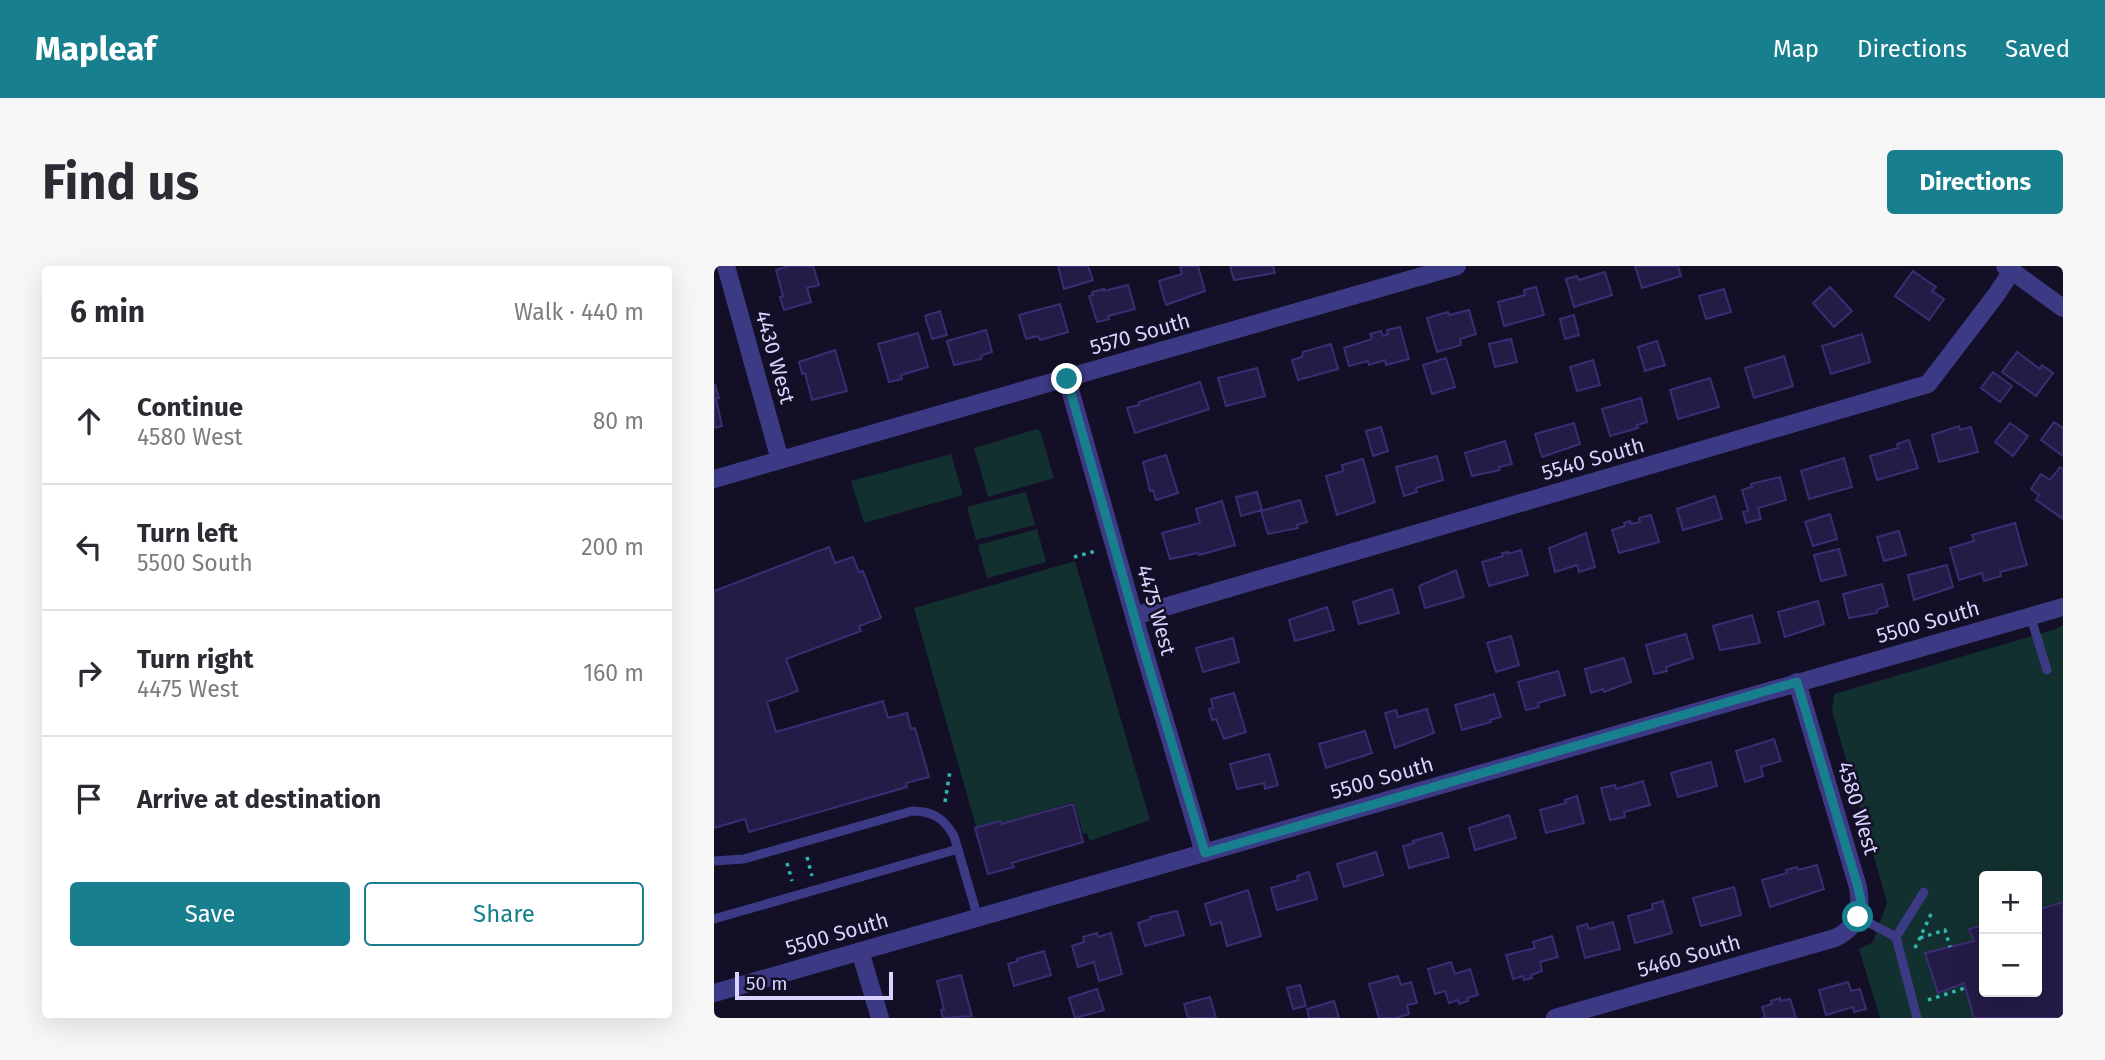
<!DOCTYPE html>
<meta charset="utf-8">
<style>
:root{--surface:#fff;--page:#f7f7f7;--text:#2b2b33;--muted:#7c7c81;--line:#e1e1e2;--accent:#187f8f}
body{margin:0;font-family:"Fira Sans",sans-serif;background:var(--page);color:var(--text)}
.controls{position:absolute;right:21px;bottom:21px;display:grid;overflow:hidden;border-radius:7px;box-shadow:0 7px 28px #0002}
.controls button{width:63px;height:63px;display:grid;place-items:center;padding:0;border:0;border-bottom:2px solid var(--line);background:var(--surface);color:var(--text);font:35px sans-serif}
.scale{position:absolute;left:21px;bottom:18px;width:158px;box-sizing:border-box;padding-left:7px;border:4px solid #d9d4ff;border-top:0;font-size:19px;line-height:24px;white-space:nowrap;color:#d9d4ff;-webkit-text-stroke:5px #130f26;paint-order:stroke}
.stop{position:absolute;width:21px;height:21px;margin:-16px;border:5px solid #187f8f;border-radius:50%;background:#fff}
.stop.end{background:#187f8f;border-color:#fff;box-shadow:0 2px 7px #0008}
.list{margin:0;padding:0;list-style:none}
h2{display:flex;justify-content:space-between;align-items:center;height:91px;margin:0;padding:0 28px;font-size:30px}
h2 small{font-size:23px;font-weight:400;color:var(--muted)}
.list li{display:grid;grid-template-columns:46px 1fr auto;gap:21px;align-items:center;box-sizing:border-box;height:126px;padding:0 28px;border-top:2px solid var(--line)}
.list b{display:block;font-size:26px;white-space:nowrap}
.list p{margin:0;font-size:23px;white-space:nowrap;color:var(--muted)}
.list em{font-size:23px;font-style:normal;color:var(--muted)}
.actions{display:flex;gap:14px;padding:21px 28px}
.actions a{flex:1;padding:16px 0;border:2px solid var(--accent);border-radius:7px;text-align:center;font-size:24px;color:var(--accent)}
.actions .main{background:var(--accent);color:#fff}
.icon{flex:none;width:38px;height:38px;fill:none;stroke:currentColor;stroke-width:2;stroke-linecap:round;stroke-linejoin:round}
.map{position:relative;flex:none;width:1349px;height:752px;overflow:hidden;border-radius:7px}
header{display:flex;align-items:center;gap:42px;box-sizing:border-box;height:98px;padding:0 35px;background:var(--accent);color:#fff}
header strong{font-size:33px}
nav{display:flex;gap:38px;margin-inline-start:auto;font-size:24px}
.intro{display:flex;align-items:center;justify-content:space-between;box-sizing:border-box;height:168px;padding:0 42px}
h1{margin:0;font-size:49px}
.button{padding:18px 32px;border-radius:7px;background:var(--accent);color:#fff;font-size:24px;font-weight:700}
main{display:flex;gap:42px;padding:0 42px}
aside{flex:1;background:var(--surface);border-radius:7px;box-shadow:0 7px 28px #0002}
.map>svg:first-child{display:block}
</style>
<header>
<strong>Mapleaf</strong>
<nav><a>Map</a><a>Directions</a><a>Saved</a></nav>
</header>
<div class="intro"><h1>Find us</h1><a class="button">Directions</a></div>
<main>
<aside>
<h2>6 min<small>Walk · 440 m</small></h2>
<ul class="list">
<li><svg class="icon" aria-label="ahead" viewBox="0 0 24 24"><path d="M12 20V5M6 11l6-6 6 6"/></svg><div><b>Continue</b><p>4580 West</p></div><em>80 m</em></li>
<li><svg class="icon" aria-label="left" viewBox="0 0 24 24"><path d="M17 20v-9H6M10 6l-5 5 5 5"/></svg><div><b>Turn left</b><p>5500 South</p></div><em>200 m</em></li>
<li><svg class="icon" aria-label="right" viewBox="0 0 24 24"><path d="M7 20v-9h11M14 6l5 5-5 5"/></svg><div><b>Turn right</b><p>4475 West</p></div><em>160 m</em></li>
<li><svg class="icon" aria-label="arrive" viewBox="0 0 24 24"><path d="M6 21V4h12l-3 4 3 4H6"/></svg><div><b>Arrive at destination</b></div></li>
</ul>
<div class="actions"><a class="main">Save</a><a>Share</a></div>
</aside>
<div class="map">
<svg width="1349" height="752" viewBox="0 0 1349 752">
<rect width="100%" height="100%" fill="#130f26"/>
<path fill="#12302f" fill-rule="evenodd" d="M323,163L326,165L340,212L274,231L260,182Z
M237,188L249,229L150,257L137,215Z
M312,226L321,259L262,274L253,241Z
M323,263L332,296L273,312L264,279Z
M361,295L436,554L375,575L373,567L369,568L360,536L263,564L200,342Z
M1349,359V752H1166L1145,683L1159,676L1173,636L1118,445L1120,428L1342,363ZM1270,610H1323V726H1270Z"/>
<path fill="#241b47" stroke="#3b2d73" stroke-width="2" d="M74,0H99L105,19L93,22L97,36L70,44L66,31L69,30L62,4Z
M344,0H374L379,14L350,23Z
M466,0H484L491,25L452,39L445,15L468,8Z
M516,0H559L561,7L520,14Z
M921,0H964L967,10L928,22Z
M1199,5L1222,21L1218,25L1230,33L1215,54L1181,30Z
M891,6L898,29L860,41L852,13L863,10L865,14Z
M414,19L421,43L394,50L395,53L383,56L375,30L379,29L378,26L390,23V25Z
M822,21L830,49L790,60L784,36L811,29L810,24Z
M1116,21L1138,45L1120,61L1099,37Z
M1010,23L1017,46L992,53L985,30Z
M346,38L354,66L326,74L324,70L312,73L305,49Z
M755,44L762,68L746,73L747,79L723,86L713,52L734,46L735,49Z
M226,45L233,69L218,73L211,50Z
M860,49L865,69L851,73L846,53Z
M686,61L695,93L672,99L671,94L655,99L654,95L635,100L630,82L658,73L656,68L667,65L669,70L674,68L673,64Z
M272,64L278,86L268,89L267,93L240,99L233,75Z
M204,67L214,101L187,109L188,113L175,116L164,78Z
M1148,68L1156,96L1117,108L1108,80Z
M797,73L803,96L781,101L775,78Z
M943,75L951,99L931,105L924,81Z
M617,78L624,103L584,114L578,94L588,91L589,86Z
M121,84L133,125L98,134L91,107L88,108L85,96Z
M1303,86L1326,103L1328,99L1339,107L1322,130L1288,106Z
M1070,90L1079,120L1040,132L1031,102Z
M732,92L741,121L718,128L709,99Z
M879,94L886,119L863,125L856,101Z
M543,102L551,130L512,140L504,112Z
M1279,106L1298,120L1286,136L1267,122Z
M996,112L1005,141L964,153L956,124Z
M486,116L495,143L421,167L413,142L425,139V136Z
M1,118L5,132L2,133L8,160L0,162Z
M927,132L933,156L923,159L924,162L896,170L888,143Z
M1340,156L1349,162V190L1327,174Z
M860,157L866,178L828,191L821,168Z
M1296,157L1314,170L1299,190L1281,176Z
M1245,160L1246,164L1257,161L1264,186L1225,196L1218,169Z
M667,161L674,185L659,190L652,165Z
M1195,174L1204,202L1163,214L1156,190L1184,182L1183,178Z
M791,175L798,198L785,201L786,204L758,210L751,187Z
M452,189L464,227L442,234L439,224L436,225L429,196Z
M723,190L729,214L702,222L703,226L690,230L682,201Z
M1130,192L1138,221L1095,233L1087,205Z
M649,193L661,236L623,249L612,210L629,205L628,199Z
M1346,201L1349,203V253L1322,234L1325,229L1317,223L1327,208L1336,214Z
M1066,211L1072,234L1044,242L1047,253L1032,257L1029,246L1034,245L1028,224L1038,221L1037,218Z
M543,226L548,244L527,250L522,231Z
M1001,230L1008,253L969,264L963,243Z
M586,234L593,256L583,259L584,262L554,268L547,245Z
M508,235L521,279L485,289L484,287L456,293L448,267L486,257L482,243Z
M1116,248L1123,273L1099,280L1091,256Z
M937,249L945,276L905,287L898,264L911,260L910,257L916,255L917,258L926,256L925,252Z
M1301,257L1313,299L1286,306L1287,310L1270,315L1268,307L1245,314L1236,282L1260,275L1258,269Z
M1185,265L1192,289L1170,295L1163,271Z
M872,267L881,301L865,306L863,299L841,306L835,282Z
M115,281L121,297L139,291L145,306L149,305L167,352L145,360L147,365L72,393L84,425L53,436L62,466L169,435L174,452L193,447L197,463L201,462L215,511L192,517L193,521L35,566L31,553L0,562V325Z
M1125,283L1132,309L1107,315L1100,289Z
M807,284L814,309L775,320L768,296L789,290L788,287L794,286V288Z
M1233,299L1239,321L1200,334L1194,309Z
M742,304L750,331L711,342L705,320Z
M1168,318L1174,340L1164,343L1163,347L1135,352L1129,328Z
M678,323L685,347L645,358L639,336Z
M1104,335L1110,358L1071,371L1064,346Z
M613,341L620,364L581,375L575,354Z
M1038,349L1046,377L1006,384L999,360Z
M972,368L979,392L952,401L953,405L940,408L932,379Z
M797,370L805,399L782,406L773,377Z
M519,372L525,396L489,406L482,382Z
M910,392L917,416L890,426L889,423L877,427L871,403Z
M844,405L851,429L824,437L825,441L812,444L804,416Z
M520,427L532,466L510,473L502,453L498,454L495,443L499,442L497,433Z
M780,428L787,451L776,454L777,456L748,464L741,439Z
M713,443L720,467L681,482L671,447L682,444L684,451Z
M651,465L658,487L612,502L605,478Z
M1060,473L1067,495L1047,501L1049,510L1031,516L1022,485Z
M555,488L564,519L551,523L550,517L523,523L516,498Z
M997,496L1003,520L964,531L957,507Z
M929,515L936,539L910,546L911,551L896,554L887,522L901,519L902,523Z
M863,530L870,557L832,567L826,544L852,537L851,534Z
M359,538L369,576L298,597L300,601L274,608L261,562L286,555L287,558Z
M795,549L802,572L761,584L755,562Z
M728,567L735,591L695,602L689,580L700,577L699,575Z
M662,586L669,609L630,621L623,598Z
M1103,599L1110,623L1056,641L1048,614L1073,607L1072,604L1083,601L1084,604Z
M595,606L603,633L563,644L557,622L584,614L583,610Z
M1020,621L1027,649L987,660L979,632Z
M534,624L547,670L513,680L507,656L497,659L491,638Z
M949,635L958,667L921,677L914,650L939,643L938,638Z
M1349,636V752H1260L1250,717L1224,727L1211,687L1260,675L1255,663L1270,659V726H1323V644Z
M463,645L470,669L431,680L424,657L437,653L436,651Z
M899,656L906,683L871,692L863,661L873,658L875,663Z
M383,667L384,671L397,667L408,708L385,715L380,696L364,701L358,680L370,676L369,671Z
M838,670L844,691L826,696L828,705L817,709L818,712L810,714L809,710L799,713L792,689L821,682L819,676Z
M330,685L337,709L300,720L294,698L304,695L303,693Z
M737,696L741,708L756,703L764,729L753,732L754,735L745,738L744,734L735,737L731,725L721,728L714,703Z
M247,709L258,750L229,752L227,744L230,743L223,715Z
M684,710L687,719L697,716L703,737L693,739L695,748L682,752H665L655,718Z
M1134,716L1137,725L1146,723L1152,743L1140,746L1139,741L1112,749L1105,724Z
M586,719L592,740L579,743L573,722Z
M383,723L390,744L361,752L355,732Z
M496,731L502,752H474L470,738Z
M1066,732V735L1076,733L1082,752H1048L1051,751L1048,741L1058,738L1057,735Z
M620,735L625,752H595L593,743Z"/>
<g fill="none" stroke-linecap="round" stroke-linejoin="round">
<path stroke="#2fb8b0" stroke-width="3.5" stroke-dasharray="3.5 5" stroke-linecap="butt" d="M360,291L382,285
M231,536L236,505
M93,591L98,610
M73,597L78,615
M1206,672L1231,664L1236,681
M1201,682L1218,646
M1214,734L1251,722"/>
<path stroke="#3d3a85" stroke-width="9" d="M1317,352L1333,404
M0,595L30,593L198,545C218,545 230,552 240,570L264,652
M1144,651L1182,671
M0,653L244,583
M1203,752L1182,671L1210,626"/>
<path stroke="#3d3a85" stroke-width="18" d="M12,0L66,194
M1291,0L1349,42
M353,113L428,378L490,587
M0,213L743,0
M420,350L1214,118L1282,29L1298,5
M146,685L166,752
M0,727L1349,341
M841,752L1121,672C1144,661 1148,644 1144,621L1083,416"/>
</g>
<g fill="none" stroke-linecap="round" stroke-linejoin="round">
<path stroke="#187f8f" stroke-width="9" d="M353,113L428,378L491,587L1083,416L1144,621L1147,636L1144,651"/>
</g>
<g text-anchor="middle" stroke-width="5" stroke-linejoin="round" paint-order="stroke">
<g font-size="21" fill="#d9d4ff" stroke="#130f26">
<text transform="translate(426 68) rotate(-16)" y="7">5570 South</text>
<text transform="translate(61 91) rotate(74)" y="7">4430 West</text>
<text transform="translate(879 193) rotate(-16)" y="7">5540 South</text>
<text transform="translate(442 344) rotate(74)" y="7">4475 West</text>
<text transform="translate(1214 356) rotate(-16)" y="7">5500 South</text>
<text transform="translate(668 512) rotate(-16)" y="7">5500 South</text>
<text transform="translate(1144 542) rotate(73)" y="7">4580 West</text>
<text transform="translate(123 668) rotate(-16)" y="7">5500 South</text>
<text transform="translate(975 690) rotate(-16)" y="7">5460 South</text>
</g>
</g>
</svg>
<div class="controls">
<button>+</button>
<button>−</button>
</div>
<div class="scale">50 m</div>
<div class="stop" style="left:1144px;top:651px"></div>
<div class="stop end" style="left:353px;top:113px"></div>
</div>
</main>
